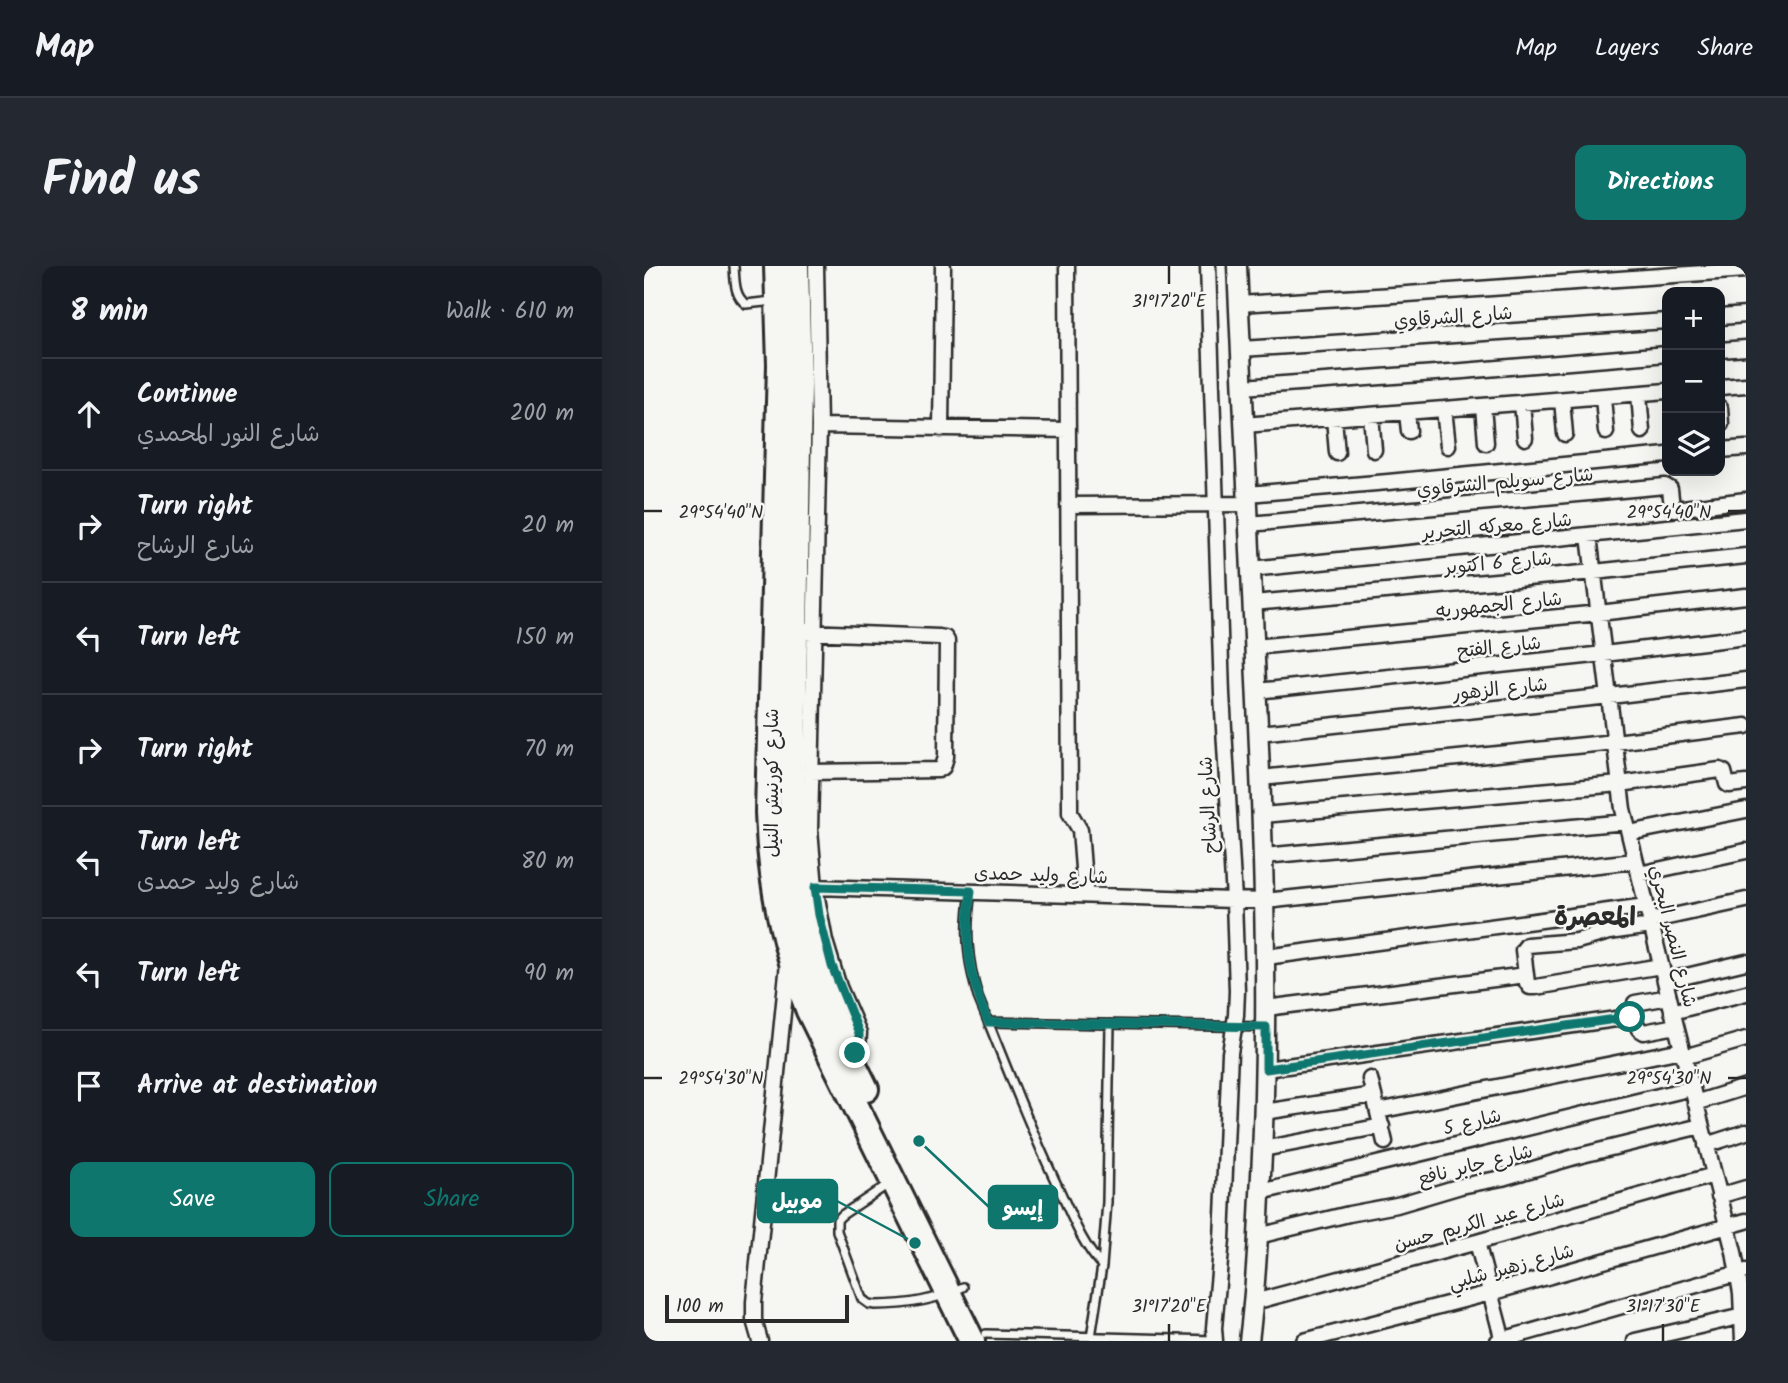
<!DOCTYPE html>
<meta charset="utf-8">
<style>
:root{--surface:#171b24;--page:#242831;--text:#f1f3f6;--muted:#9ea1a6;--line:#363941;--accent:#0f766e}
body{margin:0;font-family:Kalam,"Playpen Sans Arabic",sans-serif;background:var(--page);color:var(--text)}
.controls{position:absolute;right:21px;top:21px;display:grid;overflow:hidden;border-radius:14px;box-shadow:0 7px 28px #0002}
.controls button{width:63px;height:63px;display:grid;place-items:center;padding:0;border:0;border-bottom:2px solid var(--line);background:var(--surface);color:var(--text);font:35px sans-serif}
.scale{position:absolute;left:21px;bottom:18px;width:184px;box-sizing:border-box;padding-left:7px;border:4px solid #2b2b2b;border-top:0;font-size:19px;line-height:24px;white-space:nowrap;color:#2b2b2b;-webkit-text-stroke:5px #f6f6f2;paint-order:stroke}
.stop{position:absolute;width:21px;height:21px;margin:-16px;border:5px solid #0f766e;border-radius:50%;background:#fff}
.stop.end{background:#0f766e;border-color:#fff;box-shadow:0 2px 7px #0008}
.list{margin:0;padding:0;list-style:none}
h2{display:flex;justify-content:space-between;align-items:center;height:91px;margin:0;padding:0 28px;font-size:30px}
h2 small{font-size:23px;font-weight:400;color:var(--muted)}
.list li{display:grid;grid-template-columns:46px 1fr auto;gap:21px;align-items:center;box-sizing:border-box;height:112px;padding:0 28px;border-top:2px solid var(--line)}
.list b{display:block;font-size:26px;white-space:nowrap}
.list p{margin:0;font-size:23px;white-space:nowrap;color:var(--muted)}
.list em{font-size:23px;font-style:normal;color:var(--muted)}
.actions{display:flex;gap:14px;padding:21px 28px}
.actions a{flex:1;padding:16px 0;border:2px solid var(--accent);border-radius:14px;text-align:center;font-size:24px;color:var(--accent)}
.actions .main{background:var(--accent);color:#fff}
.icon{flex:none;width:38px;height:38px;fill:none;stroke:currentColor;stroke-width:2;stroke-linecap:round;stroke-linejoin:round}
.map{position:relative;flex:none;width:1102px;height:1075px;overflow:hidden;border-radius:14px}
header{display:flex;align-items:center;gap:42px;box-sizing:border-box;height:98px;padding:0 35px;background:var(--surface);border-bottom:2px solid var(--line)}
header strong{font-size:33px}
nav{display:flex;gap:38px;margin-inline-start:auto;font-size:24px}
.intro{display:flex;align-items:center;justify-content:space-between;box-sizing:border-box;height:168px;padding:0 42px}
h1{margin:0;font-size:49px}
.button{padding:18px 32px;border-radius:14px;background:var(--accent);color:#fff;font-size:24px;font-weight:700}
main{display:flex;gap:42px;padding:0 42px}
aside{flex:1;background:var(--surface);border-radius:14px;box-shadow:0 7px 28px #0002}
.map>svg:first-child{display:block}
</style>
<header>
<strong>Map</strong>
<nav><a>Map</a><a>Layers</a><a>Share</a></nav>
</header>
<div class="intro"><h1>Find us</h1><a class="button">Directions</a></div>
<main>
<aside>
<h2>8 min<small>Walk · 610 m</small></h2>
<ul class="list">
<li><svg class="icon" aria-label="ahead" viewBox="0 0 24 24"><path d="M12 20V5M6 11l6-6 6 6"/></svg><div><b>Continue</b><p>شارع النور المحمدي</p></div><em>200 m</em></li>
<li><svg class="icon" aria-label="right" viewBox="0 0 24 24"><path d="M7 20v-9h11M14 6l5 5-5 5"/></svg><div><b>Turn right</b><p>شارع الرشاح</p></div><em>20 m</em></li>
<li><svg class="icon" aria-label="left" viewBox="0 0 24 24"><path d="M17 20v-9H6M10 6l-5 5 5 5"/></svg><div><b>Turn left</b></div><em>150 m</em></li>
<li><svg class="icon" aria-label="right" viewBox="0 0 24 24"><path d="M7 20v-9h11M14 6l5 5-5 5"/></svg><div><b>Turn right</b></div><em>70 m</em></li>
<li><svg class="icon" aria-label="left" viewBox="0 0 24 24"><path d="M17 20v-9H6M10 6l-5 5 5 5"/></svg><div><b>Turn left</b><p>شارع وليد حمدى</p></div><em>80 m</em></li>
<li><svg class="icon" aria-label="left" viewBox="0 0 24 24"><path d="M17 20v-9H6M10 6l-5 5 5 5"/></svg><div><b>Turn left</b></div><em>90 m</em></li>
<li><svg class="icon" aria-label="arrive" viewBox="0 0 24 24"><path d="M6 21V4h12l-3 4 3 4H6"/></svg><div><b>Arrive at destination</b></div></li>
</ul>
<div class="actions"><a class="main">Save</a><a>Share</a></div>
</aside>
<div class="map">
<svg width="1102" height="1075" viewBox="0 0 1102 1075">
<rect width="100%" height="100%" fill="#f6f6f2"/>
<filter id="ink" filterUnits="userSpaceOnUse"><feTurbulence type="fractalNoise" baseFrequency=".0143" numOctaves="2"/><feDisplacementMap in="SourceGraphic" scale="14" xChannelSelector="R" yChannelSelector="G"/><feConvolveMatrix kernelMatrix="1 2 1 2 8 2 1 2 1" color-interpolation-filters="sRGB"/></filter>
<g filter="url(#ink)">
<g fill="none" stroke-linecap="round" stroke-linejoin="round">
<defs>
<path id="service" d="M90,0C91,14 90,30 102,38L129,35
M327,626C321,665 323,693 334,731C361,796 385,862 416,925C429,953 437,976 458,1000
M344,756L622,761
M246,917L198,949L193,954V965L218,1033L225,1038L231,1039C262,1039 291,1035 319,1021
M342,1068L570,1074
M447,1071L458,1000L463,936L466,758"/>
<path id="minor" d="M172,0L175,160L166,564L171,621L181,675L195,721L215,767L214,783L207,791
M423,0L426,540V547L436,564L441,628
M564,0L578,428L590,634L593,725L592,749L586,787L578,973L570,1062L571,1075
M595,38L749,29L1102,4
M1076,51L1102,49
M597,83L1023,55
M1076,84L1102,82
M599,121L819,105L1023,88
M1076,121L1102,119
M995,128L998,165
M959,131L962,166
M918,134L921,168
M878,137L881,172
M839,140L842,177
M1076,142L1077,158
M800,143L804,180
M763,147L765,165
M727,149L730,184
M690,152L693,187
M600,159L1023,125
M175,160L424,164
M297,163L299,0
M1076,184L1102,182
M604,228L744,216L1023,189
M424,239L604,238
M605,258L1021,220L1026,223L1028,241L1031,243L1102,234
M945,270L979,543L1032,760L1090,986L1097,1027L1099,1075
M607,303L1102,253
M609,337L950,306L1102,290
M162,366L295,371L301,372L303,375L302,491L299,501L294,504L166,506
M611,381L955,347L1102,330
M613,425L960,388L1102,371
M615,467L966,430L1102,414
M617,512L971,476L1102,460
M618,549L976,518L1076,504L1080,506L1083,518L1085,519L1102,517
M985,567L1102,544
M620,590L982,556
M995,608L1102,585
M171,621L621,635L991,595
M1006,655L1102,634
M1007,660L965,666L933,675L883,679L879,684L883,717L886,721H892L1017,700
M622,691L1002,640
M1021,715L1102,696
M991,737L1025,731
M622,742L882,709
M1028,746L1102,727
M1040,791L1102,773
M622,803L986,751L990,753L995,763L1000,766L1032,760
M726,813L741,876
M1051,837L1102,821
M734,845L1038,784
M620,846L730,829
M1062,879L1102,866
M619,883L738,860
M617,926L1048,822
M1075,930L1102,922
M614,970L705,948L753,939L817,920L858,912L934,890L1057,860
M833,976L859,1075
M610,1036L833,976L1070,909
M116,1075L110,1054V1036L144,697
M660,1075L846,1027L1102,955
M854,1075L1102,1005
M991,1075L1099,1050"/>
<path id="tertiary" d="M593,0C600,153 607,306 614,459C621,616 625,773 616,929C614,978 611,1027 605,1075"/>
<path id="trunk" d="M133,0L136,99L124,546C126,615 139,681 165,745L328,1075
M152,0L155,118L148,559C151,624 162,689 187,749C198,774 210,799 222,823"/>
</defs>
<use href="#service" stroke="#2b2b2b" stroke-width="12"/>
<use href="#minor" stroke="#2b2b2b" stroke-width="19"/>
<use href="#tertiary" stroke="#2b2b2b" stroke-width="23"/>
<use href="#trunk" stroke="#2b2b2b" stroke-width="30"/>
<use href="#service" stroke="#f6f6f2" stroke-width="7"/>
<use href="#minor" stroke="#f6f6f2" stroke-width="14"/>
<use href="#tertiary" stroke="#f6f6f2" stroke-width="18"/>
<use href="#trunk" stroke="#f6f6f2" stroke-width="24"/>
</g>
</g>
<g fill="none" stroke-linecap="round" stroke-linejoin="round" filter="url(#ink)">
<path stroke="#0f766e" stroke-width="9" d="M211,787L215,778V767L188,700L175,649L171,621L327,625C320,677 324,708 344,756L622,761V803L986,751"/>
</g>
<path fill="none" stroke="#2b2b2b" stroke-width="2.5" d="M525,0V18M0,245H18M1084,245H1102M0,812H18M1084,812H1102M525,1058V1075M1019,1058V1075"/>
<g text-anchor="middle" stroke-width="5" stroke-linejoin="round" paint-order="stroke">
<g font-size="19" fill="#2b2b2b" stroke="#f6f6f2">
<text transform="translate(809 50) rotate(-4)" y="7">شارع الشرقاوي</text>
<text transform="translate(861 215) rotate(-5)" y="7">شارع سويلم الشرقاوي</text>
<text transform="translate(853 259) rotate(-5)" y="7">شارع معركه التحرير</text>
<text transform="translate(854 296) rotate(-5)" y="7">شارع 6 اكتوبر</text>
<text transform="translate(855 338) rotate(-6)" y="7">شارع الجمهوريه</text>
<text transform="translate(855 380) rotate(-6)" y="7">شارع الفتح</text>
<text transform="translate(856 422) rotate(-6)" y="7">شارع الزهور</text>
<text transform="translate(127 517) rotate(-90)" y="7">شارع كورنيش النيل</text>
<text transform="translate(563 539) rotate(-93)" y="7">شارع الرشاح</text>
<text transform="translate(397 608) rotate(2)" y="7">شارع وليد حمدى</text>
<text transform="translate(1030 670) rotate(76)" y="7">شارع النصر البحري</text>
<text transform="translate(828 855) rotate(-14)" y="7">شارع 5</text>
<text transform="translate(831 898) rotate(-14)" y="7">شارع جابر نافع</text>
<text transform="translate(835 955) rotate(-15)" y="7">شارع عبد الكريم حسن</text>
<text transform="translate(867 1000) rotate(-15)" y="7">شارع زهير شلبي</text>
</g>
<g font-size="26" font-weight="bold" fill="#2b2b2b" stroke="#f6f6f2">
<text x="951" y="659">المعصرة</text>
</g>
</g>
<g font-size="18" text-anchor="middle" fill="#2b2b2b" stroke="#f6f6f2" stroke-width="5" stroke-linejoin="round" paint-order="stroke">
<text x="525" y="41">31°17'20"E</text>
<text x="77" y="252">29°54'40"N</text>
<text x="1025" y="252">29°54'40"N</text>
<text x="77" y="818">29°54'30"N</text>
<text x="1025" y="818">29°54'30"N</text>
<text x="525" y="1046">31°17'20"E</text>
<text x="1019" y="1046">31°17'30"E</text>
</g>
<path fill="none" stroke="#0f766e" stroke-width="2.5" d="M271 977L193 935M275 875L345 941"/>
<g fill="#0f766e" stroke="#f6f6f2" stroke-width="2.5">
<circle cx="271" cy="977" r="7"/>
<circle cx="275" cy="875" r="7"/>
</g>
<g fill="#0f766e" stroke="#0f766e" stroke-width="2.5">
<rect x="114" y="914" width="79" height="42" rx="7"/>
<rect x="345" y="920" width="68" height="42" rx="7"/>
</g>
<g font-size="21" text-anchor="middle" font-weight="bold" fill="#fff">
<text x="153" y="942">موبيل</text>
<text x="379" y="949">إيسو</text>
</g>
</svg>
<div class="controls">
<button>+</button>
<button>−</button>
<button><svg class="icon" aria-label="layers" viewBox="0 0 24 24"><path d="M12 4l9 5-9 5-9-5zM3 14l9 5 9-5"/></svg></button>
</div>
<div class="scale">100 m</div>
<div class="stop" style="left:986px;top:751px"></div>
<div class="stop end" style="left:211px;top:787px"></div>
</div>
</main>
